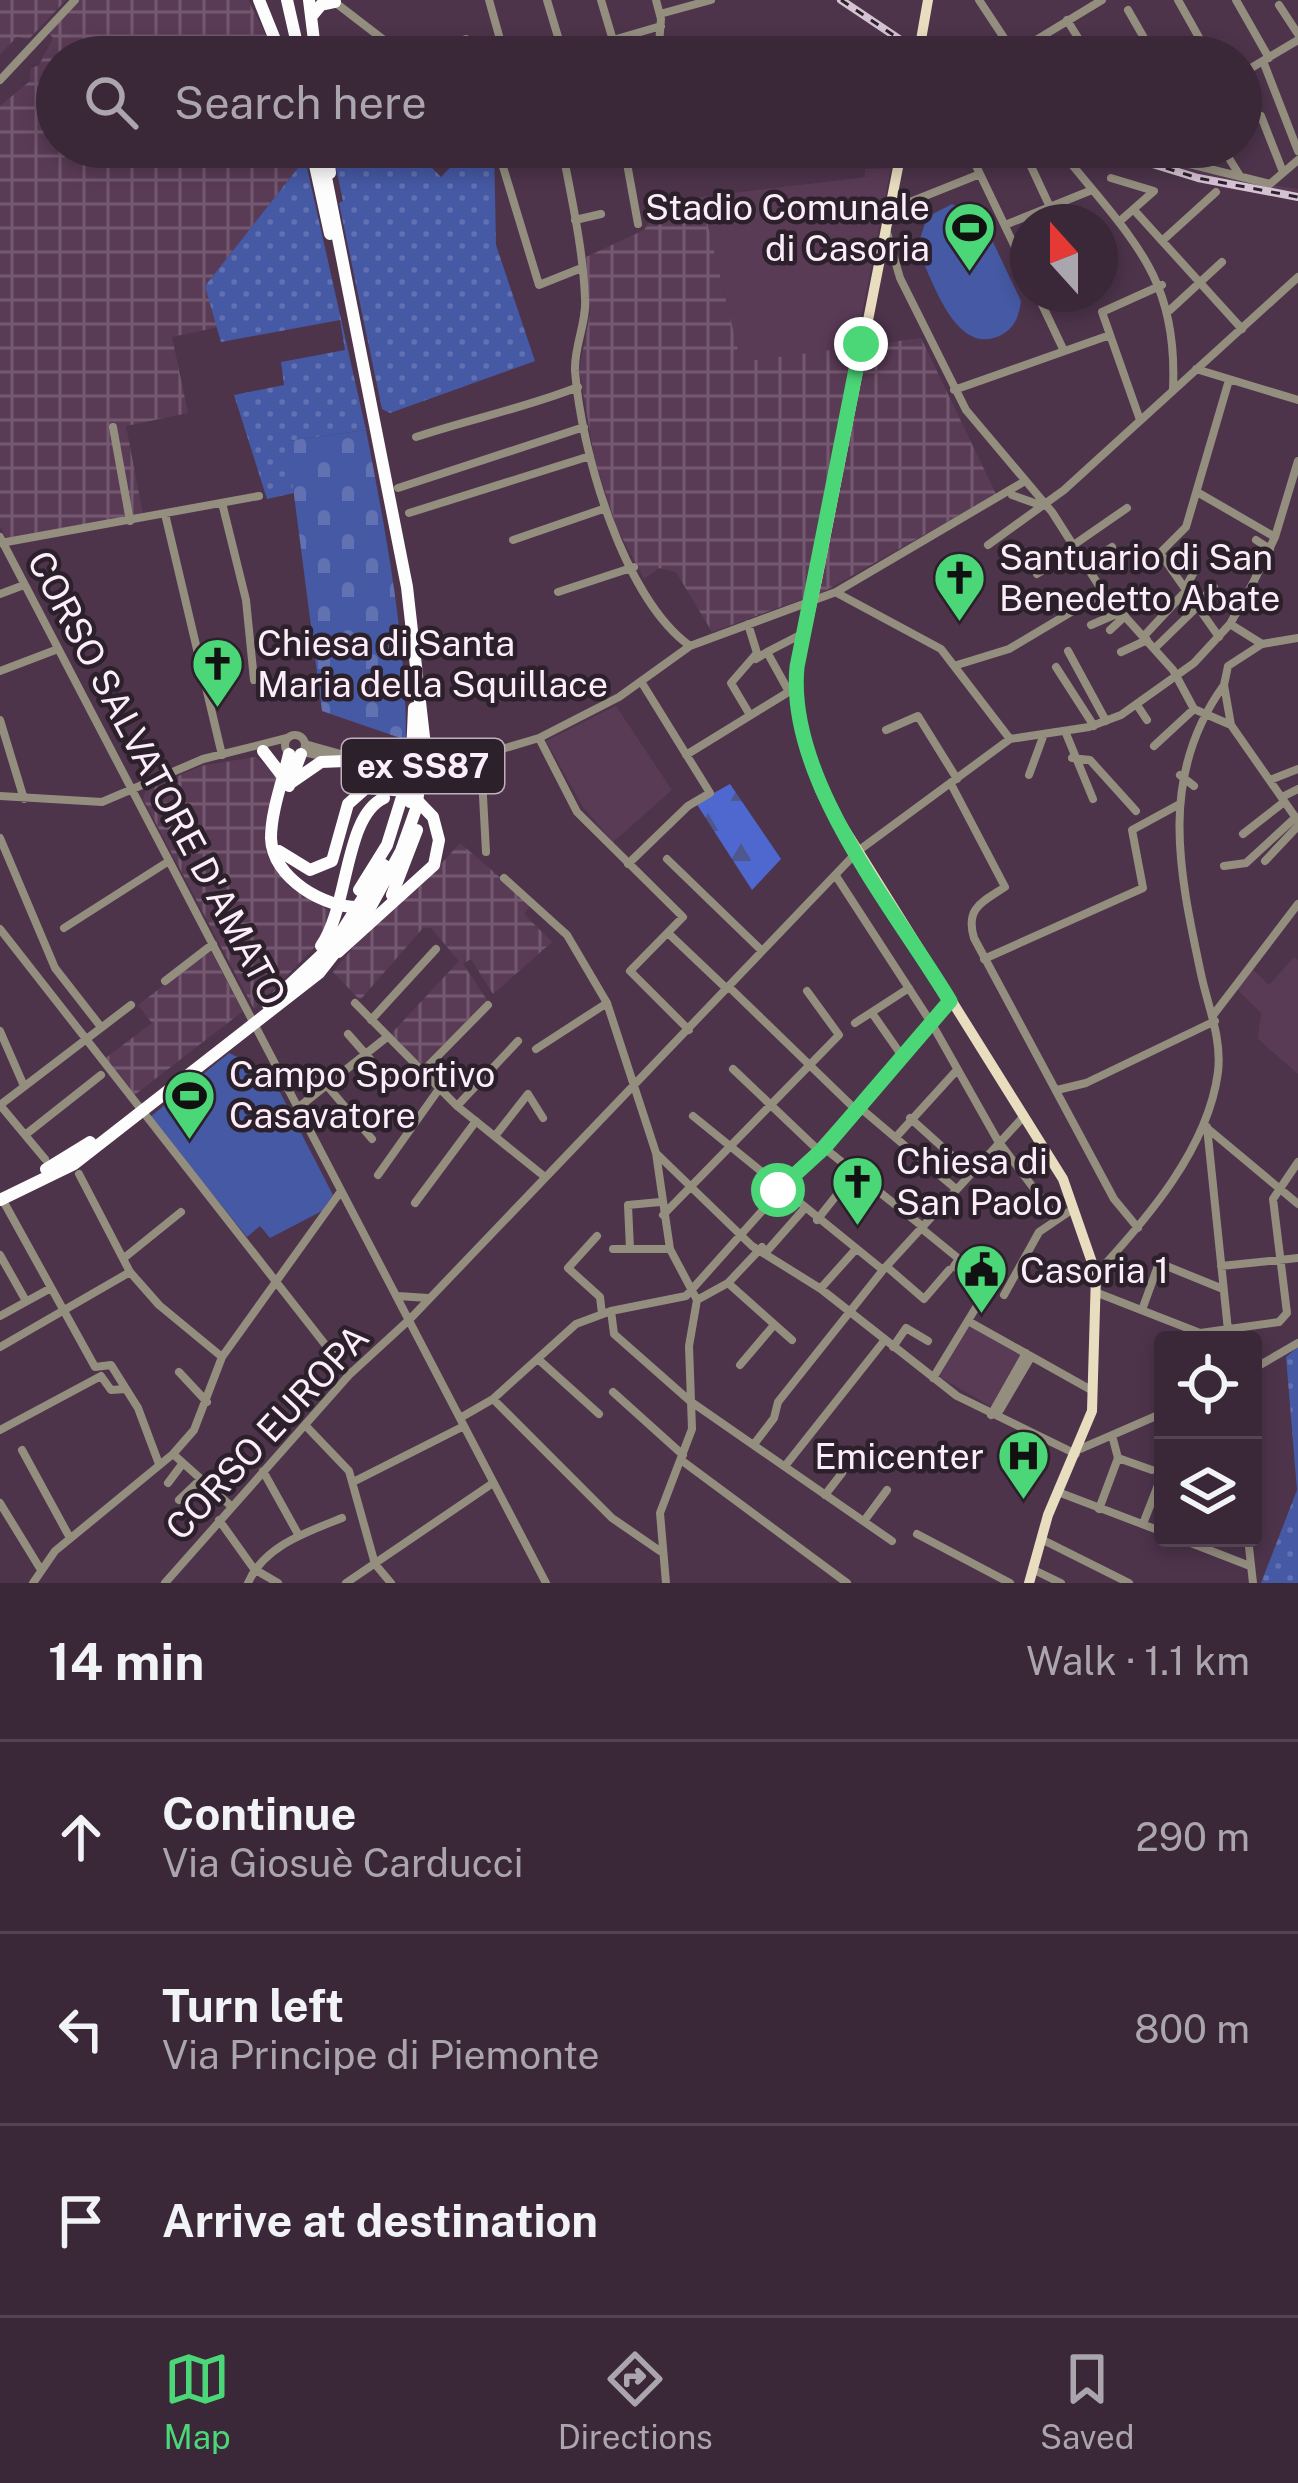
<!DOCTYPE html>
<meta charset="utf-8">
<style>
:root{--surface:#3a2738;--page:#453343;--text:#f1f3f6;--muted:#aba5ae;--line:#544453;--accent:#4bd677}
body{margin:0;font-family:"Public Sans",sans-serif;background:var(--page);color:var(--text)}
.controls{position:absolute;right:36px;bottom:36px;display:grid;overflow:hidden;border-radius:12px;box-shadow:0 6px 18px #0003}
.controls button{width:108px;height:108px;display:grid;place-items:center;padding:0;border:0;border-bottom:3px solid var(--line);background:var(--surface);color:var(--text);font:60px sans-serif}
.compass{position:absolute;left:1010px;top:204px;width:108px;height:108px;border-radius:50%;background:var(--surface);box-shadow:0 6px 18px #0003;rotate:339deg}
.stop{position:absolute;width:36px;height:36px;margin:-27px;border:9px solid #4bd677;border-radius:50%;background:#fff}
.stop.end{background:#4bd677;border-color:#fff;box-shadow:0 3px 12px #0008}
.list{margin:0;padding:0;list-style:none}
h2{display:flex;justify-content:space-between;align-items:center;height:156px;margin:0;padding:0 48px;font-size:51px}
h2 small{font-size:39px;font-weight:400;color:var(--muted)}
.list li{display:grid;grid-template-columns:78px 1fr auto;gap:36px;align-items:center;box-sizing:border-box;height:192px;padding:0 48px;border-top:3px solid var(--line)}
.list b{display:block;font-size:45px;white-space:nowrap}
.list p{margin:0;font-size:39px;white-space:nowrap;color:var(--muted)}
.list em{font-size:39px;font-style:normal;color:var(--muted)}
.icon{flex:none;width:66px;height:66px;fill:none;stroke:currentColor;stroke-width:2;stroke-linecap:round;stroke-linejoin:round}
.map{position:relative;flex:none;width:1298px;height:1583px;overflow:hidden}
.search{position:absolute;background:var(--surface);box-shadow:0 6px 18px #0003;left:36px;right:36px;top:36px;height:132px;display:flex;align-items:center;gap:30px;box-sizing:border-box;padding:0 42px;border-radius:66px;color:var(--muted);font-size:45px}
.sheet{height:732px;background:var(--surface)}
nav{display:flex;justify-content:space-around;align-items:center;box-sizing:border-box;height:168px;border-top:3px solid var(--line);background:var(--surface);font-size:33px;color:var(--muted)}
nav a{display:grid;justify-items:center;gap:6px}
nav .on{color:var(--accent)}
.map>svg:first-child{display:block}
</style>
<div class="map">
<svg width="1298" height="1583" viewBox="0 0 1298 1583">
<defs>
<pattern id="industrial-grid" width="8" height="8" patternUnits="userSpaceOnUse" patternTransform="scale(3)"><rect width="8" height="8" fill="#5a3b56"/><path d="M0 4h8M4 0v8" fill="none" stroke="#73586f"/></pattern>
<pattern id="green-dots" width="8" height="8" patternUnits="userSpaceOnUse" patternTransform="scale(3)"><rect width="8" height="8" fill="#4559a4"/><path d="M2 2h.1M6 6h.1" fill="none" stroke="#6171b2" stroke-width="1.8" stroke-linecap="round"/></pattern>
<pattern id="forest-firs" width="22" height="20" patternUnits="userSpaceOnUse" patternTransform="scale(3)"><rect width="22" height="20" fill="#4f68d0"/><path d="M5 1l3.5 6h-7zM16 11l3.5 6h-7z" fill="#4e588e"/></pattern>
<pattern id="cemetery-stones" width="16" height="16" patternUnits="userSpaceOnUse" patternTransform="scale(3)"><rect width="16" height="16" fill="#4559a4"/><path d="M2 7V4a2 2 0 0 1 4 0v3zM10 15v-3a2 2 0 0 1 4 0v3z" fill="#6171b2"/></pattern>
</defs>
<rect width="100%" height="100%" fill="#4d344b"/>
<path fill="#5a3b56" d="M1089,147H1115L1239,180L1298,189V199L1222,188Z
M891,168L856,343L851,349L741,362L701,197L865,177V169Z
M616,706L672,790L613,842L583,807L546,741Z
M1294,957L1298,960V1074L1258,1039L1261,1013L1235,987L1251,968L1269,985Z
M968,1325L1022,1356L992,1407L938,1376Z"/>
<path fill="url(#industrial-grid)" d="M0,0H66L29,39L17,37L0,54Z
M80,0H248L277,57H57V147H302L305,159L205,286L219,327L172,337L188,413L126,426L143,514L7,539L0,526V106L30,81V69L39,65L53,38L49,33Z
M701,197L741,362L921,338L996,494L825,591L712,632L676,572L659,568L644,579L617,528L595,461L579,370L590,314L586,257L644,230L662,202Z
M255,757L278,774L264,832L267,856L289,887L333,913L315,947L254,1009L143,799L146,790L201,766Z
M460,843L531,904L524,914L552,942L493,994L471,959L463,964L487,1000L423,1065L391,1034L459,961L431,928H423L360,1000L333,972L368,929L425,882Z
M210,950L243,1011L132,1097L103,1060L152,1023L138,1005Z"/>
<path fill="url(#green-dots)" d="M340,147H423L418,154L441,177L470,147H494L496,245L535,361L390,413L382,409L339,203L343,201L333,154Z
M305,159L366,430L288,441L294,493L267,499L234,395L284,385L281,362L345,350L340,320L221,342L205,286Z
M1298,1347V1583H1261L1297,1490L1286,1357Z"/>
<path fill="url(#forest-firs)" d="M730,784L781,859L752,890L696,803Z"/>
<path fill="url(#cemetery-stones)" d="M366,430C386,533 406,637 406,740L322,711L287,441Z"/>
<path fill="#4559a4" d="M952,204L982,219L1021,301C1019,315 1016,326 1003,334C956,361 932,278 917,248L927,217Z
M229,1053L249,1062L255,1072L267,1067L333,1195L322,1211L270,1238L260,1226L247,1237L150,1117Z"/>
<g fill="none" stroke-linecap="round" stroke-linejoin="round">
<path stroke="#948e7f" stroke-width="8" d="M332,0L406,57
M489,0L505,57
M547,0L564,57
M601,0L618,57
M656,0L661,19L658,57
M979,0L1016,56
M1178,0L1210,57
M1236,0L1269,58
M1279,5L1298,34
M1128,10L1155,57
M660,14L711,0
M1067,20L1090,57
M613,40L661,26
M405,56L466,39
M1008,57L1102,0
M1263,61L1298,151
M1241,74L1298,40
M0,80L75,0
M1261,116L1283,172
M497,147L539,285L579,269
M548,147C602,166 655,155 710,147
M624,147L638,224
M967,147L1028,274
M1022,147L1057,222
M1121,147L1270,184L1298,160
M1222,147L1240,176
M563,153C572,201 583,249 585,298C587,323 574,345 575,371C581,450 623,598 690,646
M1069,161C1133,240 1178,279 1173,388
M1111,178L1154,191L1120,221
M890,210L980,174
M1134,210L1242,329
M575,220L601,214
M1005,225L1092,190
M886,229L900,278L966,410L1052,512L1103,592L1173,670L1194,709L1231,725L1224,685C1158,776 1179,871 1201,974C1208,1007 1222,1038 1218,1072C1208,1149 1146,1220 1096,1274
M1162,241L1216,192
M1037,294L1064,351
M1170,310L1222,262
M1196,369L1298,400
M954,390L1110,335
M1140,420L1102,312L1162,285
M113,427L130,521
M416,437C470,419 525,408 578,387
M398,488L584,427
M1197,492L1275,537
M1012,495L1043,506
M222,503L246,600L254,680
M409,513L590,456
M165,514L222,755
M0,537L546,1583
M513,540L603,509
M1256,540L1270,549
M1,543L259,496
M1075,544L1127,508
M988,545L1064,490L1298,277
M1085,565L1112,547
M1037,574L1076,549
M1185,588L1194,572
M558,592L634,567
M837,593L941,649L1010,739
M0,594L24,585
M1196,605L1214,587
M748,624L757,653L731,683L750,715
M1230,624L1262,644L1298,638
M1091,625L1121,612
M1110,630L1125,616
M1144,636L1183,594
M1219,637L1160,553L1186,527L1229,380
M1156,647L1193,611
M1068,651L1106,721
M767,652L804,633
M1121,652L1147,640
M756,659L767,652L788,690
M957,665L1009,649L1103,593
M1056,667L1094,726
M0,671L58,649
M1224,685L1228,666L1262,644
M1137,705L1147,720
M0,720L24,799
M1231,725L1298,821
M886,730L918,716L957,779
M1065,731L1093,799
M285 745a10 10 0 1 1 20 0a10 10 0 1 1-20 0Z
M539,738L577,812L683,917L630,971L689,1030
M305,744L387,767L413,768
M1154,746L1194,709
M303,752L331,758
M686,755L795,688
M1072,758L1090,760L1136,811
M481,759L486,852
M346,761L415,775L539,738L619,697L690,646L836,592L1025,481
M1029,775L1044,734
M1180,775L1194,786
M1270,780L1298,769
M951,784L1005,887C982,902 965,908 974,938L1114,1199L1138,1228
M0,796L102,802L203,759L287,738
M1282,797L1298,789
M1243,834L1284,802
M0,838L55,968L101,1027
M667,859L762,951
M1265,861L1298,826
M628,864L688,806L710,793L642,683
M1224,866L1246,863L1296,817
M836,876L932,1024L998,1141L1057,1219
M504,878L567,935L607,1003L656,1153L670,1249L697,1300L689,1346L692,1429L660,1513L666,1583
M64,928L169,861
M0,929L349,1375
M668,933L727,989
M984,959L1143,888L1132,830L1178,805
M165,981L213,944
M729,987L855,1109
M355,1003L457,1106L545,1177
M872,1013L902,1056
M1214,1014L1298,904
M371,1020L436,949
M855,1023L909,988
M0,1031L24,1086
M348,1034L391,1083
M536,1049L607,1003
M313,1069L372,1139
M733,1069L817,1149
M422,1072L488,1005
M1057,1090L1086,1083L1215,1021
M457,1106L518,1041
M858,1106L956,1189
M299,1107L387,1037
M693,1116L883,1270
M910,1118L970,1172
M1207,1127L1229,1340
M1207,1128L1298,1204
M25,1135L101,1075
M495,1136L528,1094L543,1118
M896,1137L957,1070
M823,1147L922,1226
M658,1155L752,1246L821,1289L957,1396L1076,1454
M45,1159L0,1105L131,1005
M79,1174L130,1272L159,1305L222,1357
M378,1175L439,1089
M1,1197L95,1367L111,1365L138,1408L159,1464
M415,1203L476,1121
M663,1215L839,1035L807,991
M817,1220L854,1173
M921,1228L959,1259L954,1266L986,1291L933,1378
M597,1236L568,1268L600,1297L602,1314
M613,1249H670
M630,1249L628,1205L660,1202
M767,1251L804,1209
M0,1255L26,1301
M124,1258L181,1212
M1221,1266L1298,1258
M887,1267L924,1299L949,1270
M728,1283L792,1340
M821,1288L856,1249
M1095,1292L1200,1333L1279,1322L1287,1313L1273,1199L1298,1162
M1004,1295L1039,1232L1073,1209
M398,1296L428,1298
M697,1300L728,1283L762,1247
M1142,1310L1159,1263L1223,1289
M611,1311L614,1334L690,1401L892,1541
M0,1316L51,1288
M968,1321L1093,1391
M0,1347L130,1272
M893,1347L906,1328L928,1341
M538,1359L599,1414
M740,1365L774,1325
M1253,1369L1298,1343
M179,1372L207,1402
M613,1392L683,1455
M493,1399L612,1518L660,1551
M991,1415L1026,1353
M997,1415L1031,1357
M460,1418L493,1399L576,1324L611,1311L686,1296L950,1001
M305,1425L349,1471L375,1564L391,1583
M0,1430L101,1376L111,1390L126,1389
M755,1443L774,1418L778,1402L883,1270L1024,1116
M1080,1449L1163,1413
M22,1450L70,1538
M173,1454L231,1506
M1118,1458L1152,1470
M681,1460L847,1583
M785,1466L884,1341
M263,1471L298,1534
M1163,1471V1472
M353,1482L464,1426
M168,1483L183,1463
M1058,1492L1163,1532
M825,1495L842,1473
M179,1500L200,1480
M0,1503L41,1570
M1099,1509L1118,1458L1113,1439
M219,1520L254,1569L278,1583
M864,1521L887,1490
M1143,1524L1160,1480
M917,1534L1010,1583
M1178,1538L1250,1566
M1248,1538L1253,1583
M1041,1539L1129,1583
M1032,1569L1061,1583
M33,1583L55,1551L173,1454L194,1430L222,1357L341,1191
M165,1583L349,1375L410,1319L858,851L1010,739L1089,727L1121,715L1194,663L1230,624L1253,583L1275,537L1298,461
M248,1583C264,1546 307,1532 342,1518
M346,1583L493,1483"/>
<path stroke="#e9ddbf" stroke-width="10" d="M918,57L928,0
M817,580L902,147
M807,626L797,667V714L820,790L1063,1179L1096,1274L1092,1411L1048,1515L1029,1583"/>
<path stroke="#fdfdfd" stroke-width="12" d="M259,0L282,57
M287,0L300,57
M309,0L316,57
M311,17L321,5L335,2
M327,147L330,173
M263,751L284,778
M289,754C283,780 271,811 271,838C272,878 325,909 361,907
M292,782L321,762L345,761
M289,786L301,754
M279,851L310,870L332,861L348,804L366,788L408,791L433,817L439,840L434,865L338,952"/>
<defs>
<path id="rail" d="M841,0L926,57
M1097,147L1198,178L1298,197"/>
</defs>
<use href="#rail" stroke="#d5c3d3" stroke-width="8"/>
<use href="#rail" stroke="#2c212b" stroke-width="3" stroke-dasharray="9" stroke-linecap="butt"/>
<path stroke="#e9ddbf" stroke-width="10" d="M807,626L817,580"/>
<path stroke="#fdfdfd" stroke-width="12" d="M311,147L330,234
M410,802L414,708
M359,890L387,845L406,784
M392,895L417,830
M321,946C349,907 344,816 384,798
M268,1005L335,942L384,865
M46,1169L90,1142
M0,1200L74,1164L319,973L370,908L401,851L416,809L425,746L407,587L320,147"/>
</g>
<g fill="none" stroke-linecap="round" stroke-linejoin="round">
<path stroke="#4bd677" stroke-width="15" d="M778,1190L824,1148L950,1001C894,908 786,779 797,667L861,344"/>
</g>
<defs>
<symbol id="stadium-pin" viewBox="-11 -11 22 30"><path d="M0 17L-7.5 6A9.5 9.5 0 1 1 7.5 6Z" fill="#4bd677" stroke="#2c212b"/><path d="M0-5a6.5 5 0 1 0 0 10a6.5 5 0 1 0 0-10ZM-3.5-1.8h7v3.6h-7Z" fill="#111"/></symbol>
<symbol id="church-pin" viewBox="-11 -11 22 30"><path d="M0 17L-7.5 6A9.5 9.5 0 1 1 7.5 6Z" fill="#4bd677" stroke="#2c212b"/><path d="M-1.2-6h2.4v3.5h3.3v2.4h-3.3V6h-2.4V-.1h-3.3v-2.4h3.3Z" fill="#111"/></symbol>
<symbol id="civic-pin" viewBox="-11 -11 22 30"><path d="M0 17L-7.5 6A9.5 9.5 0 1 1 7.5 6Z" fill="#4bd677" stroke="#2c212b"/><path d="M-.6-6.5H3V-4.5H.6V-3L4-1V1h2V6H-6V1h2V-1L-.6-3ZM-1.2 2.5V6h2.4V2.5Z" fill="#111"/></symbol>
<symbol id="hospital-pin" viewBox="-11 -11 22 30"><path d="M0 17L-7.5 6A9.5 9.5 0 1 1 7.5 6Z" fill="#4bd677" stroke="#2c212b"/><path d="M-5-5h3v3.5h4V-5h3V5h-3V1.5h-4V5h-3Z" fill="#111"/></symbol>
</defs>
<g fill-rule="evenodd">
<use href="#stadium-pin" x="940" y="198" width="59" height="81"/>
<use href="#church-pin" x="930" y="548" width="59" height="81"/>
<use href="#church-pin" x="188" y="634" width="59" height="81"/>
<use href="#stadium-pin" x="160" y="1066" width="59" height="81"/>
<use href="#church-pin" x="828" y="1152" width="59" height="81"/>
<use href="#civic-pin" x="952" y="1240" width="59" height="81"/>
<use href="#hospital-pin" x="994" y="1426" width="59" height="81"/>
</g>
<g text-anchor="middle" stroke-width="9" stroke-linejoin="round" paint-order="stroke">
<rect fill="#2c212b" stroke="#beb0bd" stroke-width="3" x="342" y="739" width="162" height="54" rx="9"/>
<g font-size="33" font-weight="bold" fill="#fdedfb">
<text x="423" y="778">ex SS87</text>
</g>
<g font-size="36" fill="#fdedfb" stroke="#2c212b" text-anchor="start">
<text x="930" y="220" text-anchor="end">Stadio Comunale<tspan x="930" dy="41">di Casoria</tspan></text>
<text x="999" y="570">Santuario di San<tspan x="999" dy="41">Benedetto Abate</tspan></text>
<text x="257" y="656">Chiesa di Santa<tspan x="257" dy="41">Maria della Squillace</tspan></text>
<text x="229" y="1087">Campo Sportivo<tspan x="229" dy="41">Casavatore</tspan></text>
<text x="896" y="1174">Chiesa di<tspan x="896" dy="41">San Paolo</tspan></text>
<text x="1020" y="1283">Casoria 1</text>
<text x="984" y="1469" text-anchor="end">Emicenter</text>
</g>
<g font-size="36" fill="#fdedfb" stroke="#2c212b">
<text transform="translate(157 778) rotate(62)" y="13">CORSO SALVATORE D'AMATO</text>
<text transform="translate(267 1432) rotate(-47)" y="13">CORSO EUROPA</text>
</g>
</g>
</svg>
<div class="controls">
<button><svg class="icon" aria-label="locate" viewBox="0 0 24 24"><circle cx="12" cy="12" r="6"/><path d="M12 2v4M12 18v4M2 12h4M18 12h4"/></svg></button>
<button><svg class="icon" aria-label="layers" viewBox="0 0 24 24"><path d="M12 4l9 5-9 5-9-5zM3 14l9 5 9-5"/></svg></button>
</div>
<svg class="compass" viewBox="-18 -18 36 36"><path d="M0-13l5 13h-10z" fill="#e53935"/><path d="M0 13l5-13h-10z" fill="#aba5ae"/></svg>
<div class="stop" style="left:778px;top:1190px"></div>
<div class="stop end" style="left:861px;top:344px"></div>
<div class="search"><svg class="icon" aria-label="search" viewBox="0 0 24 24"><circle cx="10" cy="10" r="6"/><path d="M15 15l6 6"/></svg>Search here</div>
</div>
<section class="sheet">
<h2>14 min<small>Walk · 1.1 km</small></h2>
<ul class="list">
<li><svg class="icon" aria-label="ahead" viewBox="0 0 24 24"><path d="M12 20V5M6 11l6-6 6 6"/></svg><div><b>Continue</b><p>Via Giosuè Carducci</p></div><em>290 m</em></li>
<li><svg class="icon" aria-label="left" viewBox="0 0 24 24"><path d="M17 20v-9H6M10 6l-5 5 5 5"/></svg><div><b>Turn left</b><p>Via Principe di Piemonte</p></div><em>800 m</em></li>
<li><svg class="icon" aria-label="arrive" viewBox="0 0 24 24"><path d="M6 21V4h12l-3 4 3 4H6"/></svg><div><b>Arrive at destination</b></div></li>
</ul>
</section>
<nav>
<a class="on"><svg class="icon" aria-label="map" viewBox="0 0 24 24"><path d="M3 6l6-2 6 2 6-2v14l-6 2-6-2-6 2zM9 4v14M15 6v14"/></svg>Map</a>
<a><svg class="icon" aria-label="directions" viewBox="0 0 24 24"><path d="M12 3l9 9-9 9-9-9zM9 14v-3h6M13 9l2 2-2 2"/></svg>Directions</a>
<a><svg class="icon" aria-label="saved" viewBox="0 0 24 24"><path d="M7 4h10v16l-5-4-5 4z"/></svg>Saved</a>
</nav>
